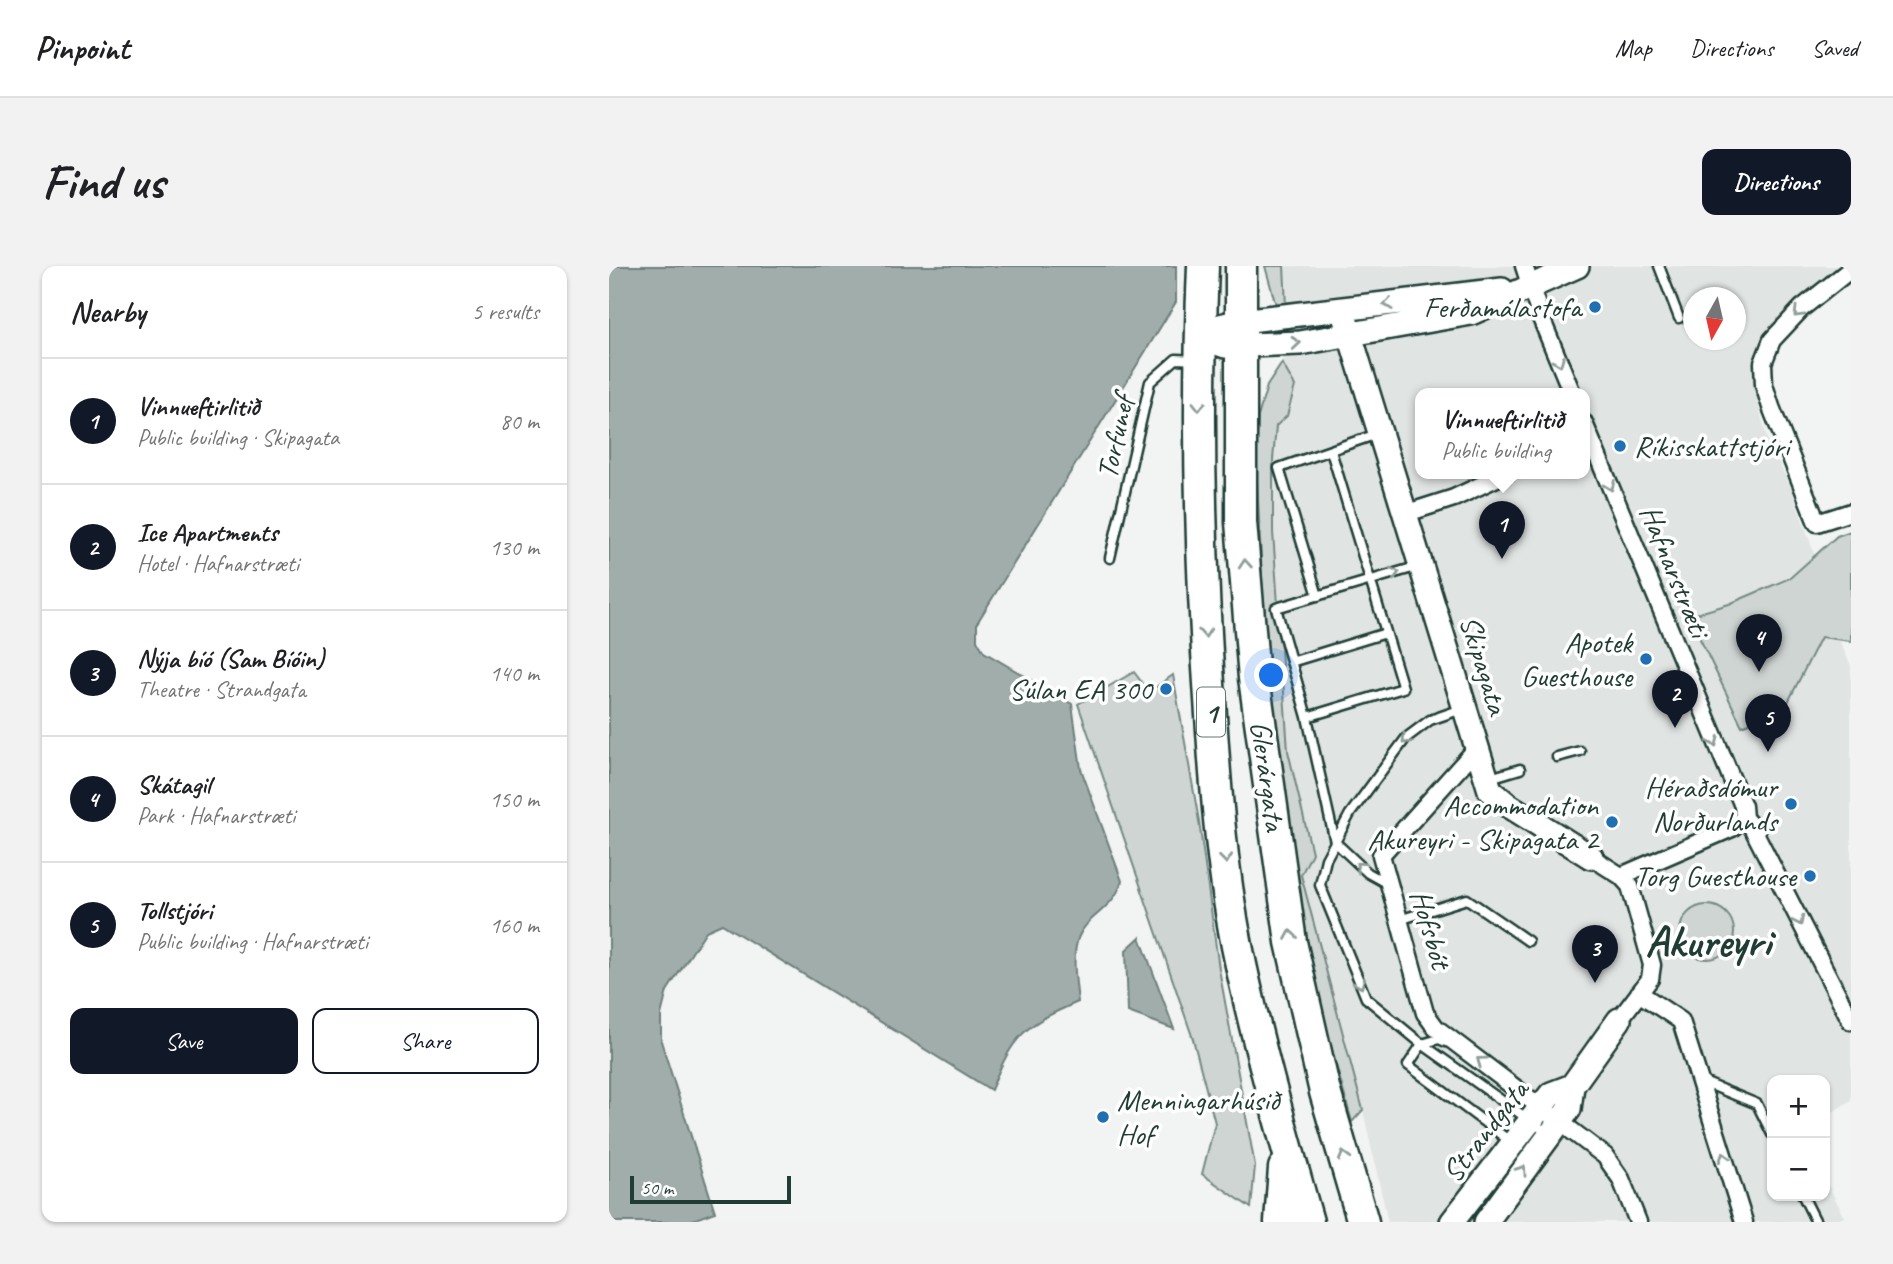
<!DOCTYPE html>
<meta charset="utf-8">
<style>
:root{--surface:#fff;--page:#f2f2f2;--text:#202124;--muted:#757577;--line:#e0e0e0;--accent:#111827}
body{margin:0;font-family:Caveat,sans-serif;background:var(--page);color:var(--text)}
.controls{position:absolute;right:21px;bottom:21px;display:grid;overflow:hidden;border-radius:14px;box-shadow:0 2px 5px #0004}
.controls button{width:63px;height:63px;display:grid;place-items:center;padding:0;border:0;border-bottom:2px solid var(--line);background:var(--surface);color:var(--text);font:35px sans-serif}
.compass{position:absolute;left:1074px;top:21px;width:63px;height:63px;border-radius:50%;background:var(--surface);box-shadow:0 2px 5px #0004;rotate:188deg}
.scale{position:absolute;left:21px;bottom:18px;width:161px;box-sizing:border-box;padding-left:7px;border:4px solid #1f3d34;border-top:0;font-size:19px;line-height:24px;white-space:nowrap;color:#1f3d34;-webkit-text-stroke:5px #fff;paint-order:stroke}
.you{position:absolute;left:663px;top:410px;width:24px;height:24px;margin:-18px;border:5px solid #fff;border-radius:50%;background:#1a73e8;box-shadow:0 0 0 10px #1a73e833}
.badge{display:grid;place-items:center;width:46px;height:46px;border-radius:50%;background:var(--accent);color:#fff;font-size:23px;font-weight:700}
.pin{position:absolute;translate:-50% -58px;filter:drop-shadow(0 2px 4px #0008)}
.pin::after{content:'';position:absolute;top:37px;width:24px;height:21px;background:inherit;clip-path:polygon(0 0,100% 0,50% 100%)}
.popup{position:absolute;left:806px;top:122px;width:175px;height:91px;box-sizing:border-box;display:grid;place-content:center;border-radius:14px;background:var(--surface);filter:drop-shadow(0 2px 5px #0005);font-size:23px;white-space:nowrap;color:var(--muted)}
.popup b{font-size:26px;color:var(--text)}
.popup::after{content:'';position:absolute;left:50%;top:100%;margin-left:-14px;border:14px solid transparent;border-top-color:var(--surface)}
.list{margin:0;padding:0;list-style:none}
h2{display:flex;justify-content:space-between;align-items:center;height:91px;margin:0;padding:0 28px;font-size:30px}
h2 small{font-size:23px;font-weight:400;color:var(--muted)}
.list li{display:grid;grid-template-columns:46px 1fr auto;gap:21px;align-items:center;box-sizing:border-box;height:126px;padding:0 28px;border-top:2px solid var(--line)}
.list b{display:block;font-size:26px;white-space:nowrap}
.list p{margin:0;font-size:23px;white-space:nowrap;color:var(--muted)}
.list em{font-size:23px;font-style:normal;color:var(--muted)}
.actions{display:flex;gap:14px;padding:21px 28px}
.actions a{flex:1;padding:16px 0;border:2px solid var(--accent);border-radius:14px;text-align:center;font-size:24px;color:var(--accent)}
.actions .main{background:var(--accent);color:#fff}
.map{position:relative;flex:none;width:1242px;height:956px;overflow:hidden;border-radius:14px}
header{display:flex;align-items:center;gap:42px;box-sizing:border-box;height:98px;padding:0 35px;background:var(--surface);border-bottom:2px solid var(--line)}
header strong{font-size:33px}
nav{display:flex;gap:38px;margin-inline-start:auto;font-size:24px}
.intro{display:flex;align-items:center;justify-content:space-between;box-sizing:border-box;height:168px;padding:0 42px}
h1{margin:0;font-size:49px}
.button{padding:18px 32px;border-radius:14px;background:var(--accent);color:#fff;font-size:24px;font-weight:700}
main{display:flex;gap:42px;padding:0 42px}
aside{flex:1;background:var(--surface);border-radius:14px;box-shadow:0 2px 5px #0004}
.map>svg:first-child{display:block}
</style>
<header>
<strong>Pinpoint</strong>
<nav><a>Map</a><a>Directions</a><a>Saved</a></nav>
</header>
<div class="intro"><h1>Find us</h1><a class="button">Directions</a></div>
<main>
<aside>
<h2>Nearby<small>5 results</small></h2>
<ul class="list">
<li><span class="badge">1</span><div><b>Vinnueftirlitið</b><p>Public building · Skipagata</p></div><em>80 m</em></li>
<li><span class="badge">2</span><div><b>Ice Apartments</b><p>Hotel · Hafnarstræti</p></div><em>130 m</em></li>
<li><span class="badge">3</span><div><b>Nýja bíó (Sam Bíóin)</b><p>Theatre · Strandgata</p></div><em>140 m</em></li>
<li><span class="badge">4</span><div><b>Skátagil</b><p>Park · Hafnarstræti</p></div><em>150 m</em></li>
<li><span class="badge">5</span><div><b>Tollstjóri</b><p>Public building · Hafnarstræti</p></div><em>160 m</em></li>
</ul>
<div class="actions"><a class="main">Save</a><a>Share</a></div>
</aside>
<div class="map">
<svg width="1242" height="956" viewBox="0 0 1242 956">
<rect width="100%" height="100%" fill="#f2f3f3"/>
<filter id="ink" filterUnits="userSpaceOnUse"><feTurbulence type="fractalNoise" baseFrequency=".0143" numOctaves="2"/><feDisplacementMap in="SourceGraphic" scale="14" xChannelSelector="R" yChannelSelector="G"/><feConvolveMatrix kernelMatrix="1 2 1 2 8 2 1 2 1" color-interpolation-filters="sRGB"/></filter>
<g filter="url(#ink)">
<path fill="#e0e4e3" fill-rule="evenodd" d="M675,0H1242L1146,98L1147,130L1159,176L1182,221L1206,290L1181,312L1120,338L1081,350L1176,442L1212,371L1230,374L1242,400V834L1216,851V814H1163V930H1216V913L1238,956H779L754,844L692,609L703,587L679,485L664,266V194L667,160L678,150L683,139L681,109L673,97L677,40ZM1084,32H1126V74H1084ZM811,127H975V207H811Z"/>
<path fill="#ced5d3" stroke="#768984" stroke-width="2" d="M656,0H675L677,40L666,36Z
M673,97L686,120L678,150L667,160L664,194V266L679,485L703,587L692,609L754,844L743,856L701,706L657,393L647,194L649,151L658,120Z
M1242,265V375L1212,371L1176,442L1133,460L1080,350L1120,338L1181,312L1228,270Z
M525,406L540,426L564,409L590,555L610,703L646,900L642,942L593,908L606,857L584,773L469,438Z
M1071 666a27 27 0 1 1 54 0a27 27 0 1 1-54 0Z"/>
<path fill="#a1adaa" stroke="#6d807b" stroke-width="2" d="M0,0H567V36L368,357V374L375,386L463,438L472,503L513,615C505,643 479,649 470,670C462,689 467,716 469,736C415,759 404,769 382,824L113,658L97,665L58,725L52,749V775L106,946L78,956H0Z
M531,671L565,763L519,746L517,684Z"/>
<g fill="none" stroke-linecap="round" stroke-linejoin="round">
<defs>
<path id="lane" d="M1050,0L1070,52
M501,292L541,116L567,93L588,94
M709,330L670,202L768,168
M682,396L777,367
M853,443L821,454L797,472L741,548L717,593L711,619L757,732L813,778L940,868
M698,451L794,422L722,185
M948,491L971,485
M881,512L911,503
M777,617L759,607L726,576L698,451L667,342L810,300
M790,654L858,633L919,675
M837,776L830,773L813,778L799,799L902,876
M1092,815L1148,838L1163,868
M1194,930L1207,956"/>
<path id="street" d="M915,0L932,52L963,127
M1242,3L1193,42L1163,74L1154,97L1155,119L1162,141L1208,257L1242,246
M975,157L1134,540L1135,552
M795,248L845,232L898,207
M868,482L772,589L816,747L827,762L996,890L1012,913L1029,956
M1135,552L1143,561L1242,755
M982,591L1012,610L1021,620L1043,699L1041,713L1010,754
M1012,610L1123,562L1135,552
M1030,727L1072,755L1135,956"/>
<path id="secondary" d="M733,43L881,524L899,539L982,591
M591,71L616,80L691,77L862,47L968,0
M591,71L611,60L632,55L893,24
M843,956L942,828L963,820
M877,956L960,843L963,820L1010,754"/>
<path id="highway" d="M594,0C588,145 591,289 601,433C606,515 612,599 628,680C647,773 673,864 699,956
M632,0V256L645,412L682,676L716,826L754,956
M671,956L675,902"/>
</defs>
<use href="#lane" stroke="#1f3d34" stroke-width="13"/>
<use href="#street" stroke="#1f3d34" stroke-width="21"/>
<use href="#secondary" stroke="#1f3d34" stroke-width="28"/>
<use href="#highway" stroke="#1f3d34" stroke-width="35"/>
<use href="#lane" stroke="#fff" stroke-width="8"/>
<use href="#street" stroke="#fff" stroke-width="16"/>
<use href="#secondary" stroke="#fff" stroke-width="23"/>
<use href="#highway" stroke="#fff" stroke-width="30"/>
</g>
<defs><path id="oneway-chevron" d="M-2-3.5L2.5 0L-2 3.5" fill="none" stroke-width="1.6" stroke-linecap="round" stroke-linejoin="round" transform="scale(1.75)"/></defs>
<g stroke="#8f9e9a">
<use href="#oneway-chevron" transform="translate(779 38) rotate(173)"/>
<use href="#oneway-chevron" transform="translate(1189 47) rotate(135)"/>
<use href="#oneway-chevron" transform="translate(687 77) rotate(-5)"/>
<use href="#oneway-chevron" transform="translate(950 96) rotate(68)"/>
<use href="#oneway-chevron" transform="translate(590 140) rotate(90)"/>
<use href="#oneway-chevron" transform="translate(1001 220) rotate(68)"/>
<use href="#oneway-chevron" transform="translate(636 298) rotate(-95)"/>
<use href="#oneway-chevron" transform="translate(786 307) rotate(-16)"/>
<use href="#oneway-chevron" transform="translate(596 367) rotate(86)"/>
<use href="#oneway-chevron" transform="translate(797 474) rotate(134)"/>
<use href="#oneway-chevron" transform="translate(1105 476) rotate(67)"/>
<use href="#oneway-chevron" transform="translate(617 593) rotate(83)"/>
<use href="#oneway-chevron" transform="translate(751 600) rotate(-138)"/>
<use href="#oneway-chevron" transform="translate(1190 655) rotate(64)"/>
<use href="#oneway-chevron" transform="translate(682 669) rotate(-99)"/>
<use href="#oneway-chevron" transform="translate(751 718) rotate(68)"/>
<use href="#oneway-chevron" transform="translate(872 795) rotate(-144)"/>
<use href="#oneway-chevron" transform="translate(735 890) rotate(-106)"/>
<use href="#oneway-chevron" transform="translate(1115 891) rotate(-107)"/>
<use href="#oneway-chevron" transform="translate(913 904) rotate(-55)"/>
</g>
</g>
<g fill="#1f6fb2" stroke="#fff" stroke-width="2.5">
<circle cx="986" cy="41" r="7"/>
<circle cx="1011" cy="180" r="7"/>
<circle cx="1037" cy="393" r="7"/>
<circle cx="557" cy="423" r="7"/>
<circle cx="1182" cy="538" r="7"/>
<circle cx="1003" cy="556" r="7"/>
<circle cx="1201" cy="610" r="7"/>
<circle cx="494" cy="851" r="7"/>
</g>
<g text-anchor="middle" stroke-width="7" stroke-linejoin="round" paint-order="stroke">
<rect fill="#fff" stroke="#627771" stroke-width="2" x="588" y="421.5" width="28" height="49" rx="5"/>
<g font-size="28" font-weight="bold" fill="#1f3d34">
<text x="602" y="456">1</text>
</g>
<g font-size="30" fill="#1f3d34" stroke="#fff" text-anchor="end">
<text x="972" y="51">Ferðamálastofa</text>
<text x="1025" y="190" text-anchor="start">Ríkisskattstjóri</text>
<text x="1023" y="386">Apotek<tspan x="1023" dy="34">Guesthouse</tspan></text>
<text x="543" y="433">Súlan EA 300</text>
<text x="1168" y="531">Héraðsdómur<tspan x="1168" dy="34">Norðurlands</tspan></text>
<text x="989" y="549">Accommodation<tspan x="989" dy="34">Akureyri - Skipagata 2</tspan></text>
<text x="1187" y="620">Torg Guesthouse</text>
<text x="508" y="844" text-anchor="start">Menningarhúsið<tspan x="508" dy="34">Hof</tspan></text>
</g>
<g font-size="30" fill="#1f3d34" stroke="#fff">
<text transform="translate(506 171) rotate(-78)" y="10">Torfunef</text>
<text transform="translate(1066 305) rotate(68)" y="10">Hafnarstræti</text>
<text transform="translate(875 399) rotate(73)" y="10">Skipagata</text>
<text transform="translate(659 510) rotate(82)" y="10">Glerárgata</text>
<text transform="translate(822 663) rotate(74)" y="10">Hofsbót</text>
<text transform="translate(876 865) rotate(-52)" y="10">Strandgata</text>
</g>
<g font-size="44" font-weight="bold" fill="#1f3d34" stroke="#fff">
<text x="1099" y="690">Akureyri</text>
</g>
</g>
</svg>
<div class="controls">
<button>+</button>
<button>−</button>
</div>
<svg class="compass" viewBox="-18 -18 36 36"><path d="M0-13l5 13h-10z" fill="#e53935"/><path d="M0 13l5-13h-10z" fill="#757577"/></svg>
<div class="scale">50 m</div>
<div class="you"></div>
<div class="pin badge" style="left:893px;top:293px">1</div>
<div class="popup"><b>Vinnueftirlitið</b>Public building</div>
<div class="pin badge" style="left:1066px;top:462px">2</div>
<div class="pin badge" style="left:986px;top:717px">3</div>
<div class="pin badge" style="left:1150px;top:406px">4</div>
<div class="pin badge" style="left:1159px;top:486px">5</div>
</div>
</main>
